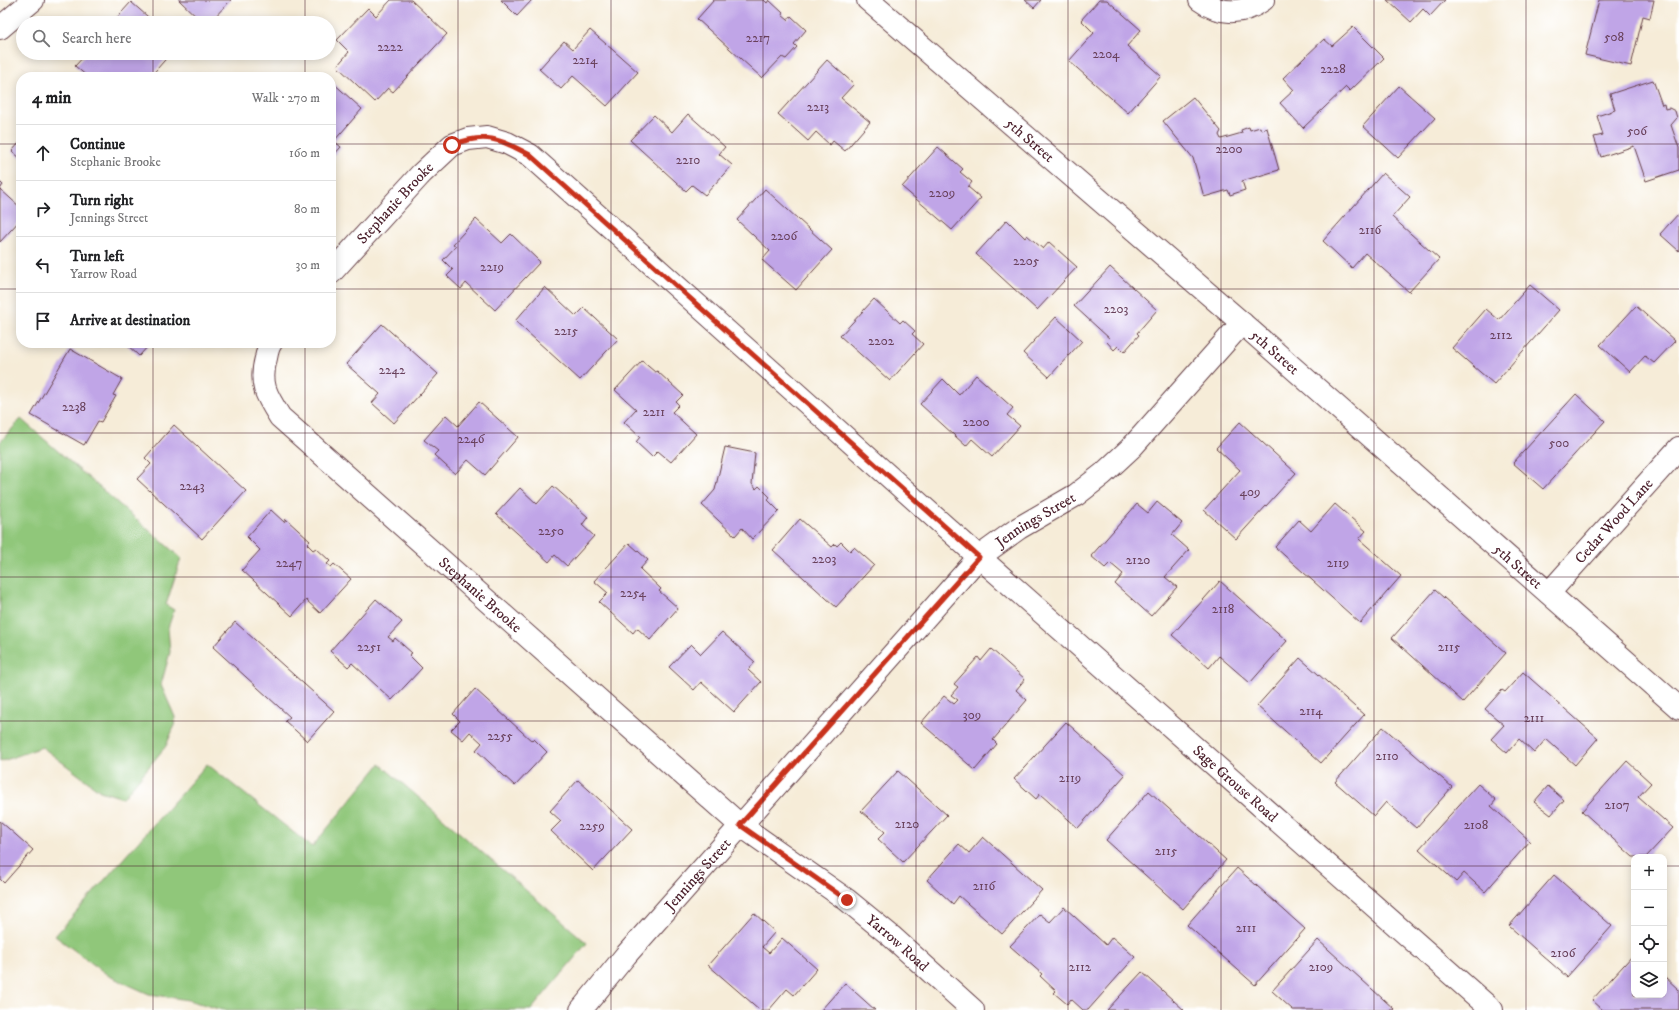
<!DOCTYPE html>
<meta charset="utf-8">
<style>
:root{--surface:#fff;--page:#f2f2f2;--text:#202124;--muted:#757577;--line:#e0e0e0}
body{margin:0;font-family:"IM FELL DW Pica",serif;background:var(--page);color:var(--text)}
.controls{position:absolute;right:12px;bottom:12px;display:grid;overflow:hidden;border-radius:8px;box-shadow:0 2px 10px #0003}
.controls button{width:36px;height:36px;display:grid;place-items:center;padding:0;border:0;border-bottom:1px solid var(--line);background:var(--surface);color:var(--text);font:20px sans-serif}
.stop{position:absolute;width:12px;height:12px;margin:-9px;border:3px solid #c8321e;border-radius:50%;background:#fff}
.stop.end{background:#c8321e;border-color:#fff;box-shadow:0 1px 4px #0008}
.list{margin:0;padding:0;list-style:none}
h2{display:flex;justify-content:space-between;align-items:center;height:52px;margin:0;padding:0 16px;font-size:17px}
h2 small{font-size:13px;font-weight:400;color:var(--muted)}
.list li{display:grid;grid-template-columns:26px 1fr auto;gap:12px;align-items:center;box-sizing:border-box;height:56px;padding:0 16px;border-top:1px solid var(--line)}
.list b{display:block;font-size:15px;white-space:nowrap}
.list p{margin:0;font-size:13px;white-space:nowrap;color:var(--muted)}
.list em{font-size:13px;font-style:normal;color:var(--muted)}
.icon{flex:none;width:22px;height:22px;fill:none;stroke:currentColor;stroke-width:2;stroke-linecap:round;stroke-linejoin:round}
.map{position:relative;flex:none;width:1679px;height:1010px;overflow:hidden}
.search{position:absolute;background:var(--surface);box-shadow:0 2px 10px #0003;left:16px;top:16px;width:320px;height:44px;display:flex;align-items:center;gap:10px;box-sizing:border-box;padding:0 14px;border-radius:22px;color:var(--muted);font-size:15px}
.panel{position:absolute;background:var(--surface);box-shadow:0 2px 10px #0003;left:16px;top:72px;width:320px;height:276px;border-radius:16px}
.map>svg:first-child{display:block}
</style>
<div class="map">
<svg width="1679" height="1010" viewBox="0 0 1679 1010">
<rect width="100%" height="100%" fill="#fff"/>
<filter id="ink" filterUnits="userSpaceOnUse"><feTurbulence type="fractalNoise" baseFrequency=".025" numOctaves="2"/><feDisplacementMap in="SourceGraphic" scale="8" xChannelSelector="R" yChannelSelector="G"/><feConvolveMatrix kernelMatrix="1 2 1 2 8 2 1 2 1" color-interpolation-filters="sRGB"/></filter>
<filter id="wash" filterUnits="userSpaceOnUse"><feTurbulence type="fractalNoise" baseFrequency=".012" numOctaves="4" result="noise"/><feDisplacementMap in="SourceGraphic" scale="16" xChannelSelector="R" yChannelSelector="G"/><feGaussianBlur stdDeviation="0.9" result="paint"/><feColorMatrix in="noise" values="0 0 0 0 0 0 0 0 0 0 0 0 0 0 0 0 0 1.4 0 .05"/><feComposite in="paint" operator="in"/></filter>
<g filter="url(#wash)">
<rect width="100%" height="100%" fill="#f6ecd8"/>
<path fill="#90c77a" stroke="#6d7352" d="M21,419L181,558L166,605L174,610L168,628L170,652L161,685L175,717L174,727L166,746L123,798L100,791L42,747L0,762V442Z
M207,764L312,847L380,764L587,943L531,1010H222L188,1000L149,994L109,976L55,936Z"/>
<g id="blocks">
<path fill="#c0a5e7" d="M179,0H231L209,23H203Z
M391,0H411L447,34L393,92L388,88L375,102L337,66L349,52L337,40L368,8L376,16Z
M501,0H532L517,16Z
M714,0H764L767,3L769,0L783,13L782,15L788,20L791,16L806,30L794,44L797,47L786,59L782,57L762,78L697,19Z
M1025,0H1041L1034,8Z
M1099,0H1107L1141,30L1127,46L1161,76L1128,113L1069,61L1094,33L1081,20Z
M1387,0H1445L1430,16L1423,9L1411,22Z
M1599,0H1654L1650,18L1643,16L1631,66L1585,55Z
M131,2L155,23H112Z
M1353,27L1384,58L1350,91L1346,87L1303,128L1280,103L1294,90L1283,78L1324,39L1332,46Z
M590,30L638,72L607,106L573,76L561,89L539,69L564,41L573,49Z
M87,53H171L150,77H88L75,66Z
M827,60L854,84L841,98L870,122L845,151L833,141L830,145L816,132L808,141L778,114Z
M1653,80L1662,105L1664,104L1665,109L1669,108L1675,111L1677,118L1671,125L1679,148V170L1646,181L1634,146L1601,157L1594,137L1603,135L1597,116L1615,110L1610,94Z
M331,81L362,109L334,141L341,147L331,158Z
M1399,86L1435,118L1398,158L1363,126Z
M1193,97L1221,131L1219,135L1221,139L1242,133L1241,130L1249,127L1250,130L1260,127L1261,130L1267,128L1279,170L1242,181L1245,190L1230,195L1228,190L1204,197L1193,158L1163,121Z
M688,114L725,147L719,154L732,165L705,195L692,185L686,191L630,140L654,115L672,132Z
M21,141V159L12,151Z
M938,147L963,169L960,172L972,182L968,187L981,198L952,230L902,187Z
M1383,173L1410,197L1392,217L1439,259L1409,292L1365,253L1352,268L1323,241Z
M0,182L3,185L0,189L21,208V219L0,242Z
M765,189L832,250L796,290L762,260L770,251L737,220Z
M1679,213V251L1660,234Z
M476,219L502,243L511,234L540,262L495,310L466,283L461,289L447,276L453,270L443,260L456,246L453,244Z
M1007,220L1025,238L1027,235L1043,249L1049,242L1077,267L1037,310L976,254Z
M1110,267L1157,310L1137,333L1139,335L1124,352L1118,346L1114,350L1107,342L1110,339L1074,306Z
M1530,285L1559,310L1494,384L1452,348L1486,309L1499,320Z
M545,287L576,316L584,308L618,339L580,380L515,321Z
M874,299L900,323L903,320L915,331L912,334L923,344L890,381L840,336Z
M1636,306L1675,341L1654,363L1645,356L1630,372L1600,345Z
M1056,317L1082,341L1049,377L1023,353Z
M382,324L438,374L394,423L372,403L380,394L346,364Z
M125,343H151L139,356Z
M70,349L122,379L113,395L116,396L101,422L98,421L84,445L31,415Z
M642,361L655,372L657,371L683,395L676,402L679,405L672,412L696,434L671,462L658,451L652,457L636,442L640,437L624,422L636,409L615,390Z
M976,375L1013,408L1007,415L1020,426L992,457L972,439L966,446L920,404L943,379L959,395Z
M1576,394L1605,421L1543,489L1513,463Z
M479,402L518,437L485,475L468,460L455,474L434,455L438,451L424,440L446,415L458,426Z
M1240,422L1296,473L1236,539L1204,510L1240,470L1216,448Z
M174,425L246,491L202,539L137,479L151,464L145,458Z
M725,447L755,453L752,484L756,489L759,486L770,497L768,500L779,511L752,539L742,528L735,536L702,505L715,490Z
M553,486L588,517L582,525L594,536L567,566L555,555L549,562L496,514L520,488L537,504Z
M1157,502L1182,523L1172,535L1189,550L1165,577L1177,587L1151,616L1115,584L1123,574L1110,563L1105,568L1091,556L1137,504L1148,513Z
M1335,504L1366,531L1359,539L1401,576L1360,623L1275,547L1299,520L1311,531Z
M271,510L284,522L286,519L310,541L307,544L313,550L316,548L330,561L327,564L331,567L334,564L351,579L320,613L306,600L292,616L242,570L260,550L247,537Z
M800,519L832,547L835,544L837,546L841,542L850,551L854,547L874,565L836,607L773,550Z
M629,543L648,560L640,569L661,589L659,591L678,608L650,640L637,628L633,633L599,602L608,593L594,581Z
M1220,581L1287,641L1250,683L1219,656L1209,668L1172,635Z
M1435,590L1506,653L1463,702L1392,638Z
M376,599L402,622L388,637L393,641L395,638L412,653L409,655L422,668L392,700L352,663L348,667L330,651Z
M235,622L334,711L307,741L285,721L290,717L213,647Z
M722,632L755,662L748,670L761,682L734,712L701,682L694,690L669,667L691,644L701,654Z
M991,649L1025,679L1016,690L1027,700L993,740L997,744L975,770L921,723L944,696L954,704L958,700L951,695L958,687L954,684L978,657L981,661Z
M1300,658L1364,715L1321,763L1257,706Z
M1523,672L1598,738L1575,765L1546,739L1534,753L1519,739L1507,753L1491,739L1504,725L1485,709L1502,690L1505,692Z
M475,689L532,741L534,739L547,752L515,786L476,750L482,743L470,732L463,740L451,730L460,721L453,714Z
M1066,722L1125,775L1078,828L1040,794L1036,799L1014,779Z
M1383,727L1452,787L1416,828L1386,802L1374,816L1335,782Z
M1627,761L1651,783L1638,797L1673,828L1646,857H1633L1582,811Z
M898,771L947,815L903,862L878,839L885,832L861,811Z
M578,780L632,829L593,871L551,831L561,821L550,811Z
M1478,784L1496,800L1491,806L1530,841L1485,892L1464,873L1456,882L1419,849Z
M1548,786L1564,800L1551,815L1534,802Z
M1149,791L1226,860L1183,909L1106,840Z
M0,821L33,850L4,883L0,879Z
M983,837L1042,890L1002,934L959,896L953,904L927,880L959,844L969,853Z
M1237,868L1305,929L1255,985L1187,925Z
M1554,875L1612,926L1567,977L1509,926Z
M1064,907L1106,945L1112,937L1135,957L1088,1010H1083L1071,999L1067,1004L1054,993L1056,991L1040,976L1042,974L1010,946L1040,914L1050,922Z
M754,913L775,932L762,947L769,953L782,938L817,969L794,995L787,989L769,1010H760L708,965Z
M1318,940L1394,1009L1393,1010H1293L1272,991Z
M1634,954V995H1664V976L1679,990V1010H1603L1592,1000Z
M1142,972L1184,1010H1107Z
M845,983L875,1010H821Z"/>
</g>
</g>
<g filter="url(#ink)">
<use href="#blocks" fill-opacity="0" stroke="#643e45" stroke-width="1"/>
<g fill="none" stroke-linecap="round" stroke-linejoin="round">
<defs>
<g id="minor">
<path id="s1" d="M868,0L1242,323L1679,708"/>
<path d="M1200,0C1220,15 1243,15 1263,0"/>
<path d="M0,28L33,0"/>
<path id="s2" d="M331,273L421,174L452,145L468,139L487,137L507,143L530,155L979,557L1492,1010"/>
<path id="s3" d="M271,343C268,347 267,353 266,358C259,384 266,395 280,417L740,825L847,900L891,936L973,1010"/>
<path id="s4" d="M1549,593L1679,448"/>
<path id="s5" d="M581,1010L626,955L979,557L1019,528L1076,495L1103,474L1132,447L1242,323"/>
</g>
</defs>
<use href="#minor" stroke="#643e45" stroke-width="24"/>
<use href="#minor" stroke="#fff" stroke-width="22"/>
</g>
</g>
<g fill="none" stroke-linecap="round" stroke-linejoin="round" filter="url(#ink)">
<path stroke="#c8321e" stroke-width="5" d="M452,145C486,132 499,139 530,155L979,557L740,825L847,900"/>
</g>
<path fill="none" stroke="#4a1f2b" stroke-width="1" stroke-opacity="0.55" d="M153,0V23M305,0V23M458,0V1010M611,0V1010M763,0V1010M916,0V1010M1068,0V1010M1221,0V1010M1374,0V1010M1526,0V1010M153,53V77M305,53V77M0,144H21M331,144H1679M0,289H21M331,289H1679M153,343V1010M305,343V1010M0,433H1679M0,577H1679M0,721H1679M0,866H1634M1664,866H1679"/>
<g text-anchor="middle" stroke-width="3.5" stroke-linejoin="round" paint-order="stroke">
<g font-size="13" fill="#68405a">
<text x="1614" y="41">508</text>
<text x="758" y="42">2217</text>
<text x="390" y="51">2222</text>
<text x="1106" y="58">2204</text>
<text x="585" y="64">2214</text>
<text x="1333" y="73">2228</text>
<text x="818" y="111">2213</text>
<text x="1637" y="135">506</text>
<text x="1229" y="153">2200</text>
<text x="688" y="164">2210</text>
<text x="942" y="197">2209</text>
<text x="1370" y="234">2116</text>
<text x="784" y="240">2206</text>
<text x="1026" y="265">2205</text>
<text x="492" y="271">2219</text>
<text x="1116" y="313">2203</text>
<text x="566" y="335">2215</text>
<text x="1501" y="339">2112</text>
<text x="881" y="345">2202</text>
<text x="392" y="374">2242</text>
<text x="74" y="411">2238</text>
<text x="654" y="416">2211</text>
<text x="976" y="426">2200</text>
<text x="471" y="443">2246</text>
<text x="1559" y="447">500</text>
<text x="192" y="490">2243</text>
<text x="1250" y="496">409</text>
<text x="551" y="535">2250</text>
<text x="824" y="563">2203</text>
<text x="1138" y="564">2120</text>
<text x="289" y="567">2247</text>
<text x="1338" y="567">2119</text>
<text x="633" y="597">2254</text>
<text x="1223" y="613">2118</text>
<text x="369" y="651">2251</text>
<text x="1449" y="651">2115</text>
<text x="1311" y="715">2114</text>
<text x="972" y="719">309</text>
<text x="1534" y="722">2111</text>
<text x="500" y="740">2255</text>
<text x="1387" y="760">2110</text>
<text x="1070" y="782">2119</text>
<text x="1617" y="809">2107</text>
<text x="907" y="828">2120</text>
<text x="1476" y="829">2108</text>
<text x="592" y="830">2259</text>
<text x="1166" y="855">2115</text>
<text x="984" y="890">2116</text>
<text x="1246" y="932">2111</text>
<text x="1563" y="957">2106</text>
<text x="1080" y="971">2112</text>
<text x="1321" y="971">2109</text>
</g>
<g font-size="15" fill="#4a1f2b" stroke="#fff">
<text dy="5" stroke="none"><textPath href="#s1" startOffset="214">5th Street</textPath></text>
<text dy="5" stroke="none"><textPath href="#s2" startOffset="95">Stephanie Brooke</textPath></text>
<text dy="5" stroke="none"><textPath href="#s1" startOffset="538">5th Street</textPath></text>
<text dy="5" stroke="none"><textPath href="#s5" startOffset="671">Jennings Street</textPath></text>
<text dy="5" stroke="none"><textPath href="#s4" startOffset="97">Cedar Wood Lane</textPath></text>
<text dy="5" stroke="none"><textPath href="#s1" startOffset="862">5th Street</textPath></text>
<text dy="5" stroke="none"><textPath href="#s3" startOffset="347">Stephanie Brooke</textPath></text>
<text dy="5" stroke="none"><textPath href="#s2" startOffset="1204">Sage Grouse Road</textPath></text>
<text dy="5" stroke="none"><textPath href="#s5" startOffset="179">Jennings Street</textPath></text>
<text dy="5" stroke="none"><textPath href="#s3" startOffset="891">Yarrow Road</textPath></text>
</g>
</g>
</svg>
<div class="controls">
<button>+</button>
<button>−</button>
<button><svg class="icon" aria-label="locate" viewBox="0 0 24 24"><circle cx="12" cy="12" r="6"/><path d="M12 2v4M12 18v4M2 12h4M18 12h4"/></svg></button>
<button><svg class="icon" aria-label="layers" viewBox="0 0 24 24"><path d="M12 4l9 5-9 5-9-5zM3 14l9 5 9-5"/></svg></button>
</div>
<div class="stop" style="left:452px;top:145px"></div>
<div class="stop end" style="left:847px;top:900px"></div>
<div class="search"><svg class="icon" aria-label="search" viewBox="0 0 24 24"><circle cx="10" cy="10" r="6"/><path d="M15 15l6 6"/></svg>Search here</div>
<section class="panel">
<h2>4 min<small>Walk · 270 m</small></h2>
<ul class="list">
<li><svg class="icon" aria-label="ahead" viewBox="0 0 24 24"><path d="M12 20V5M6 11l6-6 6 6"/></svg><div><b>Continue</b><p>Stephanie Brooke</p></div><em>160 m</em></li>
<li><svg class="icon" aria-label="right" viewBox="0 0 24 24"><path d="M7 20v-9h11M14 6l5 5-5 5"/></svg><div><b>Turn right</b><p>Jennings Street</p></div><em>80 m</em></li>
<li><svg class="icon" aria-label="left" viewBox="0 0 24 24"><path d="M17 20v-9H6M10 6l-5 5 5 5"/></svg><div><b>Turn left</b><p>Yarrow Road</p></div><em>30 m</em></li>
<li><svg class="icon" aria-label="arrive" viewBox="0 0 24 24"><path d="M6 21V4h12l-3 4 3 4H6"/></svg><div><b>Arrive at destination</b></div></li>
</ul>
</section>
</div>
